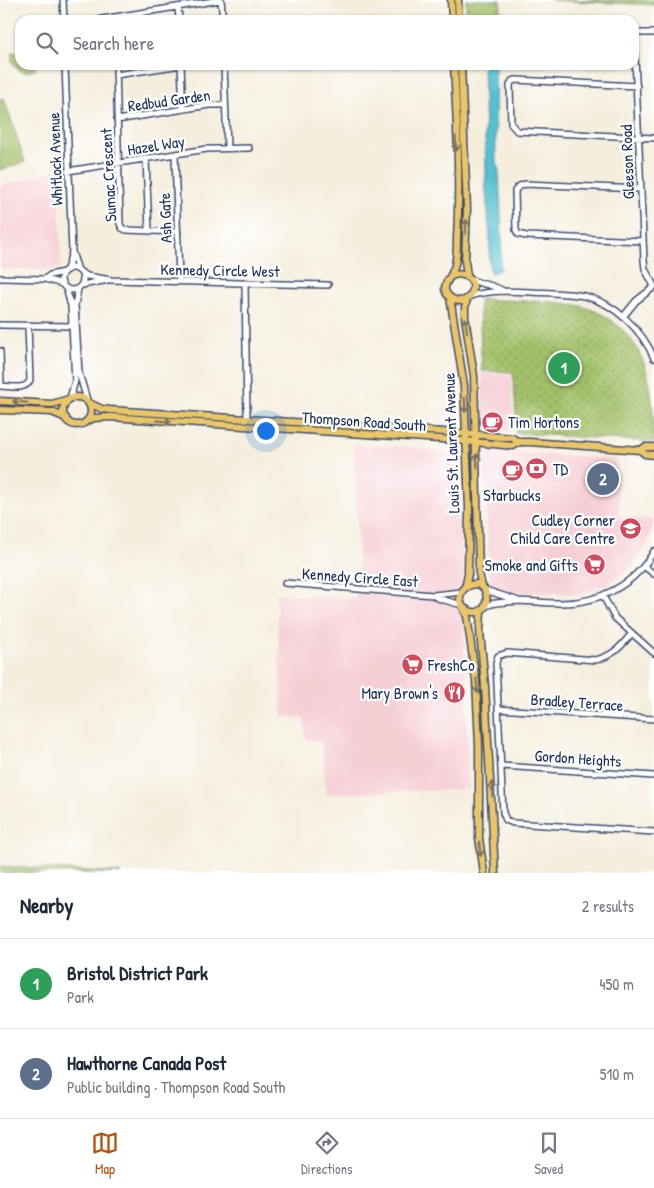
<!DOCTYPE html>
<meta charset="utf-8">
<style>
:root{--surface:#fff;--page:#f2f2f3;--text:#1f2937;--muted:#747a83;--line:#e0e1e3;--accent:#b45309}
body{margin:0;font-family:"Patrick Hand",sans-serif;background:var(--page);color:var(--text)}
.you{position:absolute;left:265px;top:430px;width:18px;height:18px;margin:-12px;border:4px solid #fff;border-radius:50%;background:#1a73e8;box-shadow:0 0 0 8px #1a73e833}
.badge{display:grid;place-items:center;width:32px;height:32px;border-radius:50%;background:var(--accent);color:#fff;font-size:16px;font-weight:700}
.pin{position:absolute;translate:-50% -50%;border:2px solid #fff;box-shadow:0 1px 5px #0006}
.list{margin:0;padding:0;list-style:none}
h2{display:flex;justify-content:space-between;align-items:center;height:65px;margin:0;padding:0 20px;font-size:21px}
h2 small{font-size:16px;font-weight:400;color:var(--muted)}
.list li{display:grid;grid-template-columns:32px 1fr auto;gap:15px;align-items:center;box-sizing:border-box;height:90px;padding:0 20px;border-top:1px solid var(--line)}
.list b{display:block;font-size:19px;white-space:nowrap}
.list p{margin:0;font-size:16px;white-space:nowrap;color:var(--muted)}
.list em{font-size:16px;font-style:normal;color:var(--muted)}
.icon{flex:none;width:28px;height:28px;fill:none;stroke:currentColor;stroke-width:2;stroke-linecap:round;stroke-linejoin:round}
.map{position:relative;flex:none;width:654px;height:873px;overflow:hidden}
.search{position:absolute;background:var(--surface);box-shadow:0 1px 4px #0004;left:15px;right:15px;top:15px;height:55px;display:flex;align-items:center;gap:12px;box-sizing:border-box;padding:0 18px;border-radius:15px;color:var(--muted);font-size:19px}
.sheet{height:245px;background:var(--surface)}
nav{display:flex;justify-content:space-around;align-items:center;box-sizing:border-box;height:70px;border-top:1px solid var(--line);background:var(--surface);font-size:14px;color:var(--muted)}
nav a{display:grid;justify-items:center;gap:2px}
nav .on{color:var(--accent)}
.map>svg:first-child{display:block}
</style>
<div class="map">
<svg width="654" height="873" viewBox="0 0 654 873">
<defs>
<pattern id="park-dots" width="8" height="8" patternUnits="userSpaceOnUse" patternTransform="scale(1.25)"><rect width="8" height="8" fill="#a3c067"/><path d="M2 2h.1M6 6h.1" fill="none" stroke="#849c58" stroke-width="1.8" stroke-linecap="round"/></pattern>
</defs>
<rect width="100%" height="100%" fill="#fff"/>
<filter id="ink" filterUnits="userSpaceOnUse"><feTurbulence type="fractalNoise" baseFrequency=".02" numOctaves="2"/><feDisplacementMap in="SourceGraphic" scale="10" xChannelSelector="R" yChannelSelector="G"/><feConvolveMatrix kernelMatrix="1 2 1 2 8 2 1 2 1" color-interpolation-filters="sRGB"/></filter>
<filter id="wash" filterUnits="userSpaceOnUse"><feTurbulence type="fractalNoise" baseFrequency=".0096" numOctaves="4" result="noise"/><feDisplacementMap in="SourceGraphic" scale="20" xChannelSelector="R" yChannelSelector="G"/><feGaussianBlur stdDeviation="1.12" result="paint"/><feColorMatrix in="noise" values="0 0 0 0 0 0 0 0 0 0 0 0 0 0 0 0 0 1.4 0 .05"/><feComposite in="paint" operator="in"/></filter>
<g filter="url(#wash)">
<rect width="100%" height="100%" fill="#f5eedd"/>
<path fill="#f6cfd5" d="M59,169L61,267L48,270L0,269V186Z
M482,373L511,375L513,411L511,416L512,423L509,424L510,433L485,431L482,426Z
M354,445L405,447L459,454L469,789L326,794L322,742L306,740L304,718L282,717L276,594L355,599L359,584Z
M484,451L617,459L619,518L654,519V524L645,549L629,569L606,585L579,594L490,591Z"/>
<path fill="#a3c067" stroke="#5f7862" d="M4,98L25,162L0,170V99Z
M0,866L121,873H0Z"/>
<path fill="url(#park-dots)" stroke="#5f7862" d="M466,0H501L500,18L466,17Z
M551,0H654V5Z
M12,52L20,54V65H33L36,69C22,77 9,67 12,52Z
M479,299C509,301 540,300 570,304C586,306 600,312 612,321C652,350 653,397 654,442L515,433L517,427L513,372L482,371Z"/>
<path fill="#55c0d0" stroke="#387897" d="M483,65H495L496,161L499,171L502,240L500,270L491,273L489,263L490,238L485,182L486,174Z"/>
</g>
<g filter="url(#ink)">
<g fill="none" stroke-linecap="round" stroke-linejoin="round">
<defs>
<path id="minor" d="M63,0L64,20
M221,0L223,20
M178,7L179,20
M96,20L220,0
M634,33H654
M634,35L644,260L645,269L654,286
M65,65L72,252L78,270
M116,65L120,224L122,228L126,230L178,232
M181,65L183,109
M224,65L227,148
M116,75L181,65
M637,86L516,80L512,81L510,85L511,124L517,131L654,138
M117,120L209,105H225
M175,154L179,281
M146,159L149,231
M68,171L207,149L249,148
M640,189L526,184C521,185 518,186 515,191L516,230L518,234L526,236L643,241
M61 279a11 11 0 1 1 22 0a11 11 0 1 1-22 0Z
M67,270L72,252
M82,273L87,276L111,280L328,285
M0,278L45,279L62,284
M45,279L50,275L64,272
M470,279C481,285 493,284 503,291
M245,283L247,418
M82,285L108,280
M66,288L71,306L75,381L70,398
M78,289L75,305L79,373L87,400
M470,296C490,290 511,291 531,292C549,293 567,293 584,296C615,303 642,330 654,358
M623,317L636,301L654,287
M0,325L74,326
M0,351L1,386
M0,386C10,386 26,391 30,380L28,325
M645,567L654,574
M285,583L433,595
M485,590L516,600
M603,596L615,618L654,653
M462,605L437,598L433,595L462,592
M485,607C492,602 498,603 507,602C526,599 542,604 561,603C599,603 635,585 654,551
M632,633C621,647 614,655 596,660L507,653L498,656L496,663L503,813L506,820L513,823L654,832
M498,709L654,719
M501,766L654,776"/>
<path id="major" d="M451,0L452,20
M458,0L459,20
M461,65L467,209L465,261L467,276
M450,277C465,268 481,284 469,297C462,305 447,300 445,289C445,283 448,280 451,275C457,264 457,251 457,238C460,181 457,122 454,65
M450,297L464,386L469,508L468,574L466,584L460,596V601L467,616L476,681L479,746V838L484,873
M467,299L465,308V317L474,376L479,573L482,587
M63 411a14 14 0 1 1 28 0a14 14 0 1 1-28 0Z
M0,401L52,404L69,399
M89,403L102,409L110,410L459,433L512,438L520,442
M0,410L52,412L66,418
M87,421L94,418L110,417L455,440L513,446L520,442H530L640,450L645,447H654
M640,450L645,454L654,455
M464,608C494,628 494,569 465,588
M481,610L480,631L485,686L495,873"/>
</defs>
<use href="#minor" stroke="#3c4c71" stroke-width="8"/>
<use href="#major" stroke="#3c4c71" stroke-width="9"/>
<use href="#minor" stroke="#fff" stroke-width="5"/>
<use href="#major" stroke="#ebc669" stroke-width="6"/>
</g>
<defs><path id="oneway-shaft" d="M-6 0H5M1.5-3L5.5 0L1.5 3" fill="none" stroke-width="1.6" stroke-linecap="round" stroke-linejoin="round" transform="scale(1.25)"/></defs>
<g stroke="#797363">
<use href="#oneway-shaft" transform="translate(456 144) rotate(88)"/>
<use href="#oneway-shaft" transform="translate(466 227) rotate(-88)"/>
<use href="#oneway-shaft" transform="translate(466 325) rotate(-98)"/>
<use href="#oneway-shaft" transform="translate(20 402) rotate(-175)"/>
<use href="#oneway-shaft" transform="translate(465 405) rotate(88)"/>
<use href="#oneway-shaft" transform="translate(164 421) rotate(4)"/>
<use href="#oneway-shaft" transform="translate(477 461) rotate(-92)"/>
<use href="#oneway-shaft" transform="translate(477 686) rotate(85)"/>
<use href="#oneway-shaft" transform="translate(492 789) rotate(-92)"/>
<use href="#oneway-shaft" transform="translate(480 849) rotate(84)"/>
</g>
</g>
<defs>
<symbol id="cafe-disc" viewBox="-11 -11 22 22"><circle r="9.5" fill="#d1495b" stroke="#fff"/><path d="M-5.5-4.5H6V0H3Q3 3.5 0 3.5H-2.5Q-5.5 3.5-5.5 0ZM3-3.2v2h1.7v-2ZM-6 4.5H4V6H-6Z" fill="#fff"/></symbol>
<symbol id="bank-disc" viewBox="-11 -11 22 22"><circle r="9.5" fill="#d1495b" stroke="#fff"/><path d="M-6-4H6V4H-6ZM0-2.3a2.3 2.3 0 1 0 0 4.6a2.3 2.3 0 1 0 0-4.6Z" fill="#fff"/></symbol>
<symbol id="school-disc" viewBox="-11 -11 22 22"><circle r="9.5" fill="#d1495b" stroke="#fff"/><path d="M0-5L7-2L0 1L-7-2ZM-4 1L0 2.5L4 1V4Q0 6-4 4Z" fill="#fff"/></symbol>
<symbol id="supermarket-disc" viewBox="-11 -11 22 22"><circle r="9.5" fill="#d1495b" stroke="#fff"/><path d="M-6-5.5h2.5l.6 2H6L4.5 2H-2.5L-4.4-4H-6ZM-1.5 3.2a1.3 1.3 0 1 0 .1 0ZM3 3.2a1.3 1.3 0 1 0 .1 0Z" fill="#fff"/></symbol>
<symbol id="restaurant-disc" viewBox="-11 -11 22 22"><circle r="9.5" fill="#d1495b" stroke="#fff"/><path d="M-5-6h1v4h1v-4h1v4h1v-4h1v5L-1.5 .5V6h-2V.5L-5-1ZM5-6V6H3V1.5H1.5Q1.5-4 5-6Z" fill="#fff"/></symbol>
</defs>
<g fill-rule="evenodd">
<use href="#cafe-disc" x="480" y="410" width="25" height="25"/>
<use href="#bank-disc" x="524" y="456" width="25" height="25"/>
<use href="#cafe-disc" x="500" y="458" width="25" height="25"/>
<use href="#school-disc" x="618" y="516" width="25" height="25"/>
<use href="#supermarket-disc" x="582" y="552" width="25" height="25"/>
<use href="#supermarket-disc" x="400" y="652" width="25" height="25"/>
<use href="#restaurant-disc" x="442" y="680" width="25" height="25"/>
</g>
<g text-anchor="middle" stroke-width="4.5" stroke-linejoin="round" paint-order="stroke">
<g font-size="16" fill="#1b2f5e" stroke="#fff">
<text transform="translate(169 100) rotate(-8)" y="6">Redbud Garden</text>
<text transform="translate(156 145) rotate(-9)" y="6">Hazel Way</text>
<text transform="translate(55 159) rotate(-92)" y="6">Whitlock Avenue</text>
<text transform="translate(627 162) rotate(-92)" y="6">Gleeson Road</text>
<text transform="translate(108 175) rotate(-93)" y="6">Sumac Crescent</text>
<text transform="translate(165 218) rotate(-92)" y="6">Ash Gate</text>
<text transform="translate(220 270) rotate(1)" y="6">Kennedy Circle West</text>
<text transform="translate(364 421) rotate(4)" y="6">Thompson Road South</text>
<text transform="translate(451 443) rotate(-92)" y="6">Louis St. Laurent Avenue</text>
<text transform="translate(360 577) rotate(4)" y="6">Kennedy Circle East</text>
<text transform="translate(577 702) rotate(4)" y="6">Bradley Terrace</text>
<text transform="translate(578 758) rotate(4)" y="6">Gordon Heights</text>
</g>
<g font-size="16" fill="#1b2f5e" stroke="#fff" text-anchor="start">
<text x="508" y="428">Tim Hortons</text>
<text x="553" y="475">TD</text>
<text x="512" y="501" text-anchor="middle">Starbucks</text>
<text x="615" y="526" text-anchor="end">Cudley Corner<tspan x="615" dy="18">Child Care Centre</tspan></text>
<text x="578" y="571" text-anchor="end">Smoke and Gifts</text>
<text x="428" y="671">FreshCo</text>
<text x="438" y="699" text-anchor="end">Mary Brown's</text>
</g>
</g>
</svg>
<div class="you"></div>
<div class="pin badge" style="left:564px;top:368px;background:#2e9e5b">1</div>
<div class="pin badge" style="left:603px;top:479px;background:#5c6f8a">2</div>
<div class="search"><svg class="icon" aria-label="search" viewBox="0 0 24 24"><circle cx="10" cy="10" r="6"/><path d="M15 15l6 6"/></svg>Search here</div>
</div>
<section class="sheet">
<h2>Nearby<small>2 results</small></h2>
<ul class="list">
<li><span class="badge" style="background:#2e9e5b">1</span><div><b>Bristol District Park</b><p>Park</p></div><em>450 m</em></li>
<li><span class="badge" style="background:#5c6f8a">2</span><div><b>Hawthorne Canada Post</b><p>Public building · Thompson Road South</p></div><em>510 m</em></li>
</ul>
</section>
<nav>
<a class="on"><svg class="icon" aria-label="map" viewBox="0 0 24 24"><path d="M3 6l6-2 6 2 6-2v14l-6 2-6-2-6 2zM9 4v14M15 6v14"/></svg>Map</a>
<a><svg class="icon" aria-label="directions" viewBox="0 0 24 24"><path d="M12 3l9 9-9 9-9-9zM9 14v-3h6M13 9l2 2-2 2"/></svg>Directions</a>
<a><svg class="icon" aria-label="saved" viewBox="0 0 24 24"><path d="M7 4h10v16l-5-4-5 4z"/></svg>Saved</a>
</nav>
